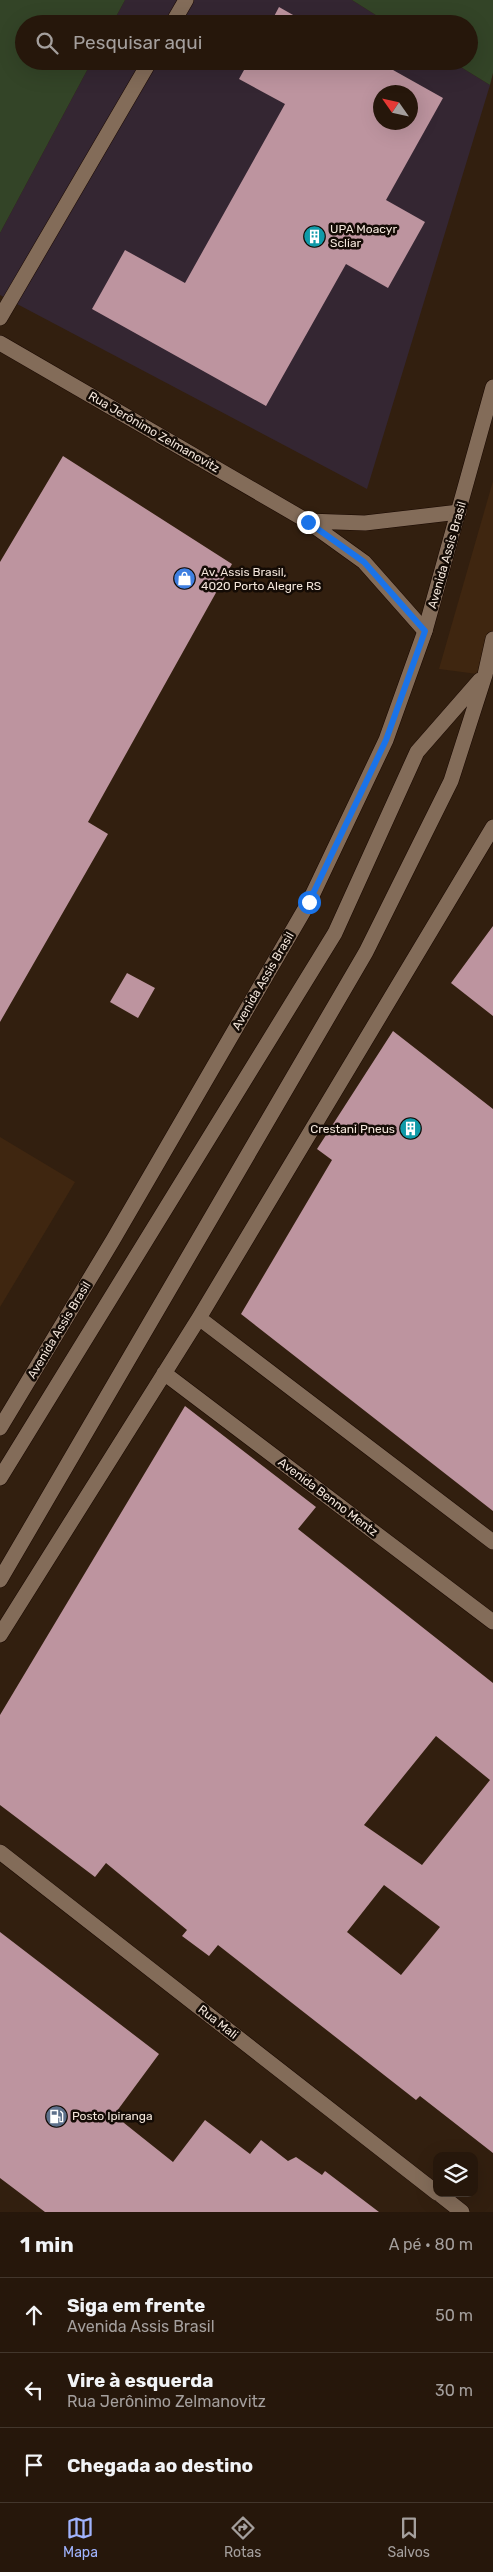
<!DOCTYPE html>
<html lang="pt">
<meta charset="utf-8">
<style>
:root{--surface:#26170b;--page:#2e2014;--text:#f1f3f6;--muted:#a49f9d;--line:#42362c;--accent:#a0b3fd}
body{margin:0;font-family:Rubik,sans-serif;background:var(--page);color:var(--text)}
.controls{position:absolute;right:15px;bottom:15px;display:grid;overflow:hidden;border-radius:10px;box-shadow:0 5px 20px #0002}
.controls button{width:45px;height:45px;display:grid;place-items:center;padding:0;border:0;border-bottom:1px solid var(--line);background:var(--surface);color:var(--text);font:25px sans-serif}
.compass{position:absolute;left:373px;top:85px;width:45px;height:45px;border-radius:50%;background:var(--surface);box-shadow:0 5px 20px #0002;rotate:304deg}
.stop{position:absolute;width:15px;height:15px;margin:-11px;border:4px solid #1a73e8;border-radius:50%;background:#fff}
.stop.end{background:#1a73e8;border-color:#fff;box-shadow:0 1px 5px #0008}
.list{margin:0;padding:0;list-style:none}
h2{display:flex;justify-content:space-between;align-items:center;height:65px;margin:0;padding:0 20px;font-size:21px}
h2 small{font-size:16px;font-weight:400;color:var(--muted)}
.list li{display:grid;grid-template-columns:32px 1fr auto;gap:15px;align-items:center;box-sizing:border-box;height:75px;padding:0 20px;border-top:1px solid var(--line)}
.list b{display:block;font-size:19px;white-space:nowrap}
.list p{margin:0;font-size:16px;white-space:nowrap;color:var(--muted)}
.list em{font-size:16px;font-style:normal;color:var(--muted)}
.icon{flex:none;width:28px;height:28px;fill:none;stroke:currentColor;stroke-width:2;stroke-linecap:round;stroke-linejoin:round}
.map{position:relative;flex:none;width:493px;height:2212px;overflow:hidden}
.search{position:absolute;background:var(--surface);box-shadow:0 5px 20px #0002;left:15px;right:15px;top:15px;height:55px;display:flex;align-items:center;gap:12px;box-sizing:border-box;padding:0 18px;border-radius:28px;color:var(--muted);font-size:19px}
.sheet{height:290px;background:var(--surface)}
nav{display:flex;justify-content:space-around;align-items:center;box-sizing:border-box;height:70px;border-top:1px solid var(--line);background:var(--surface);font-size:14px;color:var(--muted)}
nav a{display:grid;justify-items:center;gap:2px}
nav .on{color:var(--accent)}
.map>svg:first-child{display:block}
</style>
<div class="map">
<svg width="493" height="2212" viewBox="0 0 493 2212">
<rect width="100%" height="100%" fill="#321f0f"/>
<path fill="#3f2610" d="M493,481V679L485,675L439,669Z
M0,1137L75,1182L0,1307Z"/>
<path fill="#342632" fill-rule="evenodd" d="M125,0H352L390,24H112Z
M92,61H451L490,85L367,489L0,295V233ZM380,92H410V122H380Z"/>
<path fill="#334427" d="M0,0H125L112,24H24V61H92L0,233Z
M352,0H493V73L490,85L451,61H469V24H390Z"/>
<path fill="#bd949f" fill-rule="evenodd" d="M279,7L309,24H270Z
M249,61H377L443,98L386,200L425,222L388,288L346,264L266,406L92,309L125,250L185,283L285,104L239,79ZM380,92H410V122H380Z
M63,456L232,564L88,822L108,834L0,1022V562Z
M493,926V1016L451,983Z
M127,973L155,988L138,1018L110,1002Z
M393,1031L493,1109V1511L241,1314L332,1160L317,1149Z
M185,1406L316,1507L298,1529L493,1683V2153L420,2096L416,2100L218,1945L209,1956L182,1936L187,1930L106,1863L95,1877L0,1805V1715ZM436,1736L490,1780L422,1865L364,1825ZM384,1885L440,1927L401,1975L347,1932Z
M0,1932L159,2054L114,2115L173,2162L205,2120L250,2154L261,2140L288,2161L296,2157L322,2175L325,2171L379,2212H45L0,2178Z"/>
<g fill="none" stroke-linecap="round" stroke-linejoin="round">
<defs>
<path id="lane" d="M172,24L186,0
M0,318L150,61
M0,1478L335,933L417,752L480,680
M0,1580L366,952L451,781L485,675L493,639"/>
<path id="street" d="M0,343L307,521L364,562L425,631
M307,521L365,523L459,512
M0,1852L437,2193
M438,2193L462,2212"/>
<path id="secondary" d="M199,1318L493,1542
M164,1373L493,1622
M0,1428L113,1240L309,902L386,740L425,631L493,387
M0,1635L199,1318L493,827"/>
</defs>
<use href="#lane" stroke="#190800" stroke-width="16"/>
<use href="#street" stroke="#190800" stroke-width="16"/>
<use href="#secondary" stroke="#190800" stroke-width="16"/>
<use href="#lane" stroke="#836c59" stroke-width="15"/>
<use href="#street" stroke="#836c59" stroke-width="15"/>
<use href="#secondary" stroke="#836c59" stroke-width="15"/>
</g>
<g fill="none" stroke-linecap="round" stroke-linejoin="round">
<path stroke="#1a73e8" stroke-width="6" d="M308,522L364,562L425,631L386,740L309,902"/>
</g>
<defs>
<symbol id="building-disc" viewBox="-11 -11 22 22"><circle r="9.5" fill="#0f9aa8" stroke="#140b05"/><path d="M-4-6H4V6H1V3H-1V6H-4ZM-2.5-4.3h1.7v1.8h-1.7ZM.8-4.3h1.7v1.8H.8ZM-2.5-1h1.7V.8h-1.7ZM.8-1h1.7V.8H.8Z" fill="#fff"/></symbol>
<symbol id="shop-disc" viewBox="-11 -11 22 22"><circle r="9.5" fill="#3f7fe0" stroke="#140b05"/><path d="M-5-2.5h2.3a2.7 3.5 0 0 1 5.4 0H5L5.5 6h-11ZM-1.5-2.5h3a1.5 2.3 0 0 0-3 0Z" fill="#fff"/></symbol>
<symbol id="fuel-disc" viewBox="-11 -11 22 22"><circle r="9.5" fill="#5c6f8a" stroke="#140b05"/><path d="M-5.5-6h7V0h2V4h1.3V-2.5L3-4.5l.8-.8L6-3V5H2.5V1h-1V6h-7ZM-4.2-4.7v3.2H.2V-4.7Z" fill="#fff"/></symbol>
</defs>
<g fill-rule="evenodd">
<use href="#building-disc" x="302" y="224" width="25" height="25"/>
<use href="#shop-disc" x="172" y="566" width="25" height="25"/>
<use href="#building-disc" x="398" y="1116" width="25" height="25"/>
<use href="#fuel-disc" x="44" y="2104" width="25" height="25"/>
</g>
<g text-anchor="middle" stroke-width="5" stroke-linejoin="round" paint-order="stroke">
<g font-size="12" fill="#f3e6db" stroke="#140b05" text-anchor="start">
<text x="330" y="233">UPA Moacyr<tspan x="330" dy="14">Scliar</tspan></text>
<text x="201" y="576">Av. Assis Brasil,<tspan x="201" dy="14">4020 Porto Alegre RS</tspan></text>
<text x="395" y="1133" text-anchor="end">Crestani Pneus</text>
<text x="72" y="2120">Posto Ipiranga</text>
</g>
<g font-size="12" fill="#f3e6db" stroke="#140b05">
<text transform="translate(154 432) rotate(30)" y="4">Rua Jerônimo Zelmanovitz</text>
<text transform="translate(447 555) rotate(-74)" y="4">Avenida Assis Brasil</text>
<text transform="translate(263 981) rotate(-60)" y="4">Avenida Assis Brasil</text>
<text transform="translate(59 1330) rotate(-59)" y="4">Avenida Assis Brasil</text>
<text transform="translate(328 1497) rotate(37)" y="4">Avenida Benno Mentz</text>
<text transform="translate(218 2022) rotate(38)" y="4">Rua Mali</text>
</g>
</g>
</svg>
<div class="controls">
<button><svg class="icon" aria-label="layers" viewBox="0 0 24 24"><path d="M12 4l9 5-9 5-9-5zM3 14l9 5 9-5"/></svg></button>
</div>
<svg class="compass" viewBox="-18 -18 36 36"><path d="M0-13l5 13h-10z" fill="#e53935"/><path d="M0 13l5-13h-10z" fill="#a49f9d"/></svg>
<div class="stop" style="left:309px;top:902px"></div>
<div class="stop end" style="left:308px;top:522px"></div>
<div class="search"><svg class="icon" aria-label="search" viewBox="0 0 24 24"><circle cx="10" cy="10" r="6"/><path d="M15 15l6 6"/></svg>Pesquisar aqui</div>
</div>
<section class="sheet">
<h2>1 min<small>A pé · 80 m</small></h2>
<ul class="list">
<li><svg class="icon" aria-label="ahead" viewBox="0 0 24 24"><path d="M12 20V5M6 11l6-6 6 6"/></svg><div><b>Siga em frente</b><p>Avenida Assis Brasil</p></div><em>50 m</em></li>
<li><svg class="icon" aria-label="left" viewBox="0 0 24 24"><path d="M17 20v-9H6M10 6l-5 5 5 5"/></svg><div><b>Vire à esquerda</b><p>Rua Jerônimo Zelmanovitz</p></div><em>30 m</em></li>
<li><svg class="icon" aria-label="arrive" viewBox="0 0 24 24"><path d="M6 21V4h12l-3 4 3 4H6"/></svg><div><b>Chegada ao destino</b></div></li>
</ul>
</section>
<nav>
<a class="on"><svg class="icon" aria-label="map" viewBox="0 0 24 24"><path d="M3 6l6-2 6 2 6-2v14l-6 2-6-2-6 2zM9 4v14M15 6v14"/></svg>Mapa</a>
<a><svg class="icon" aria-label="directions" viewBox="0 0 24 24"><path d="M12 3l9 9-9 9-9-9zM9 14v-3h6M13 9l2 2-2 2"/></svg>Rotas</a>
<a><svg class="icon" aria-label="saved" viewBox="0 0 24 24"><path d="M7 4h10v16l-5-4-5 4z"/></svg>Salvos</a>
</nav>
